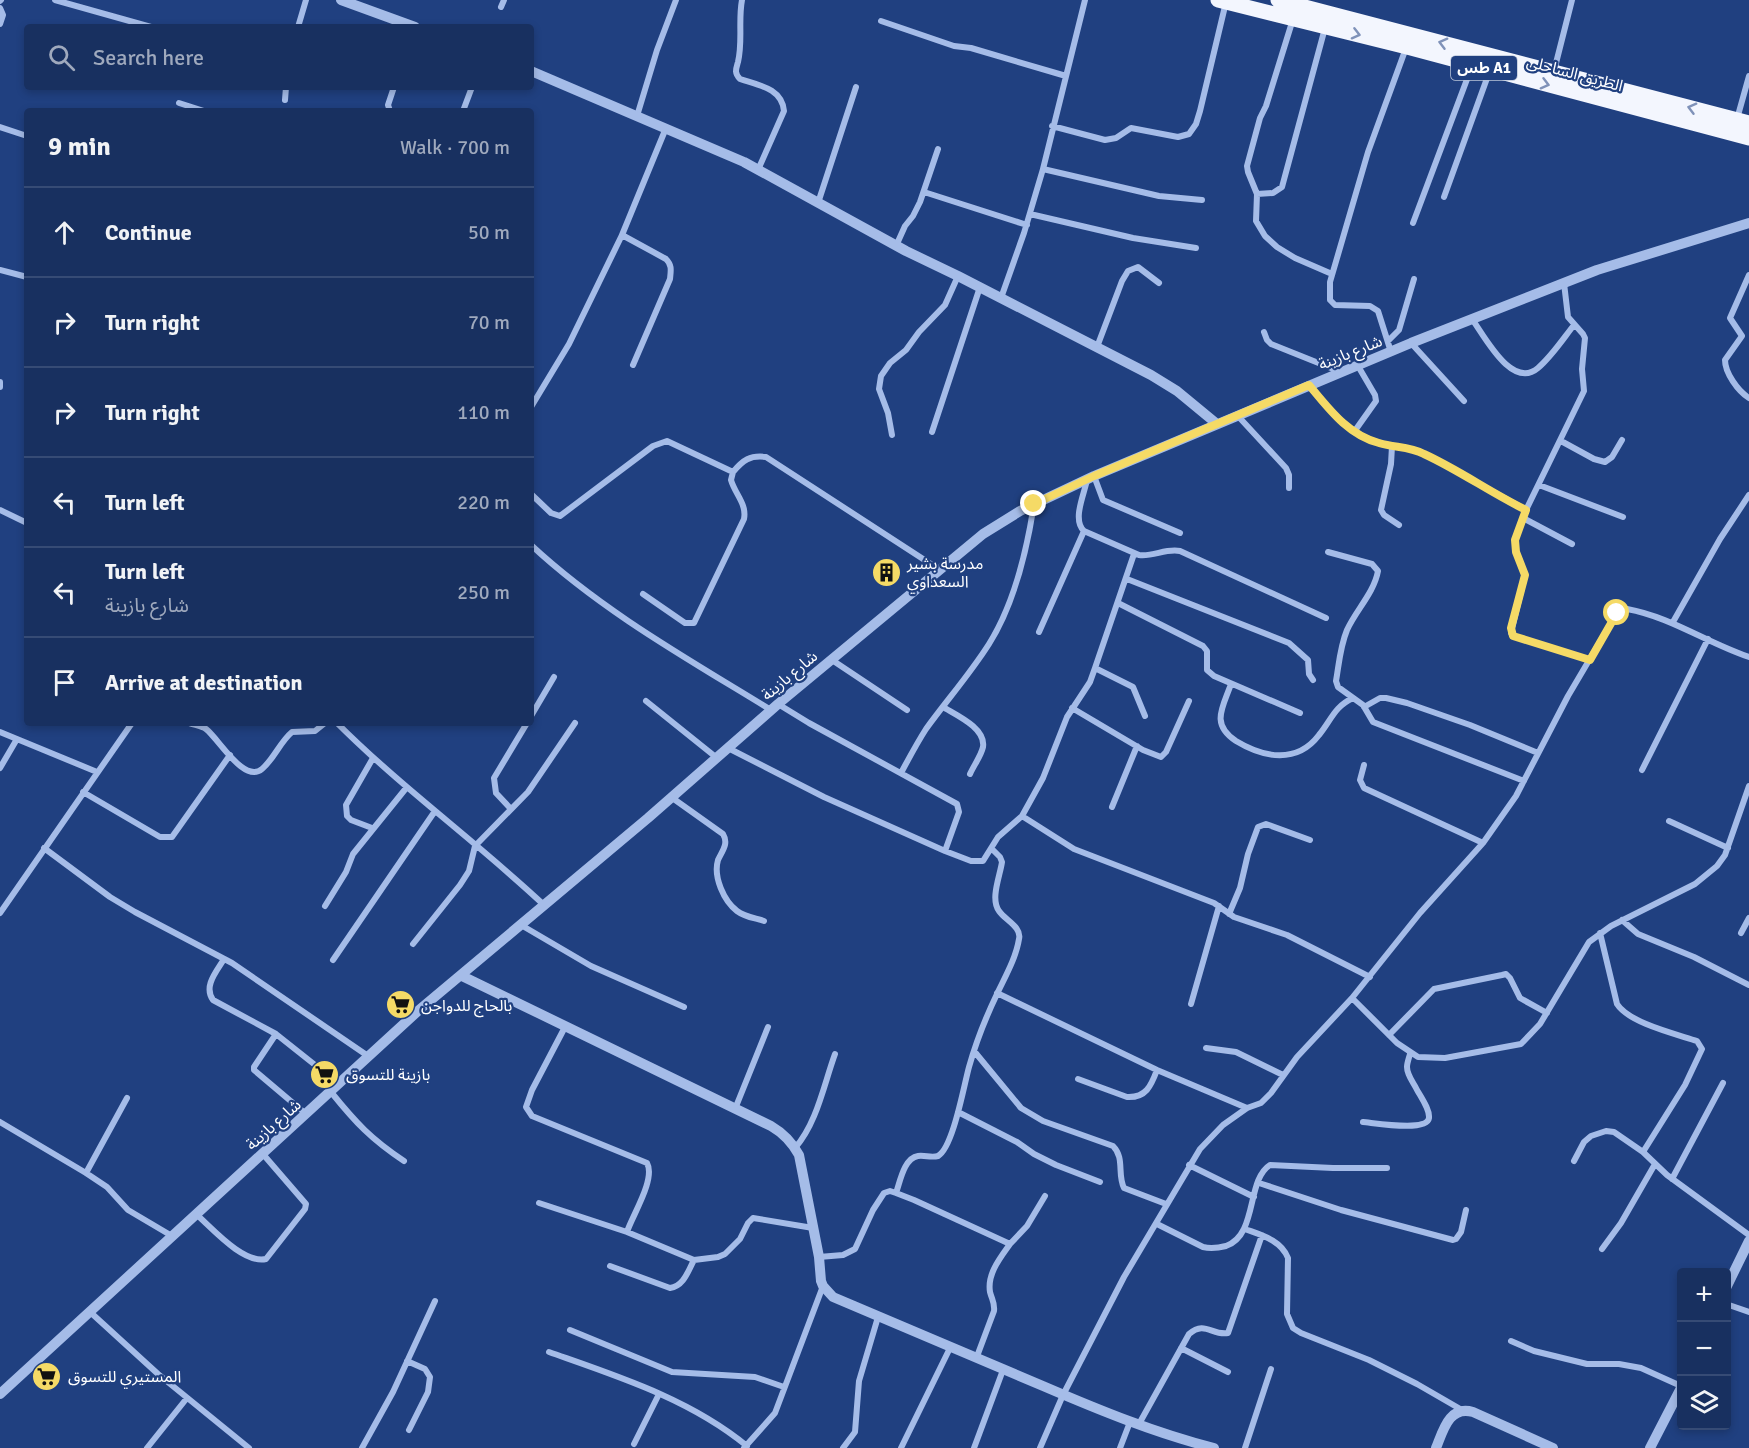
<!DOCTYPE html>
<meta charset="utf-8">
<style>
:root{--surface:#183060;--page:#213866;--text:#f1f3f6;--muted:#9fa9bd;--line:#364b75}
body{margin:0;font-family:Signika,"Noto Sans Arabic",sans-serif;background:var(--page);color:var(--text)}
.controls{position:absolute;right:18px;bottom:18px;display:grid;overflow:hidden;border-radius:6px;box-shadow:0 3px 9px #0003}
.controls button{width:54px;height:54px;display:grid;place-items:center;padding:0;border:0;border-bottom:2px solid var(--line);background:var(--surface);color:var(--text);font:30px sans-serif}
.stop{position:absolute;width:18px;height:18px;margin:-14px;border:4px solid #f5da66;border-radius:50%;background:#fff}
.stop.end{background:#f5da66;border-color:#fff;box-shadow:0 2px 6px #0008}
.list{margin:0;padding:0;list-style:none}
h2{display:flex;justify-content:space-between;align-items:center;height:78px;margin:0;padding:0 24px;font-size:26px}
h2 small{font-size:20px;font-weight:400;color:var(--muted)}
.list li{display:grid;grid-template-columns:39px 1fr auto;gap:18px;align-items:center;box-sizing:border-box;height:90px;padding:0 24px;border-top:2px solid var(--line)}
.list b{display:block;font-size:22px;white-space:nowrap}
.list p{margin:0;font-size:20px;white-space:nowrap;color:var(--muted)}
.list em{font-size:20px;font-style:normal;color:var(--muted)}
.icon{flex:none;width:33px;height:33px;fill:none;stroke:currentColor;stroke-width:2;stroke-linecap:round;stroke-linejoin:round}
.map{position:relative;flex:none;width:1749px;height:1448px;overflow:hidden}
.search{position:absolute;background:var(--surface);box-shadow:0 3px 9px #0003;left:24px;top:24px;width:510px;height:66px;display:flex;align-items:center;gap:15px;box-sizing:border-box;padding:0 21px;border-radius:6px;color:var(--muted);font-size:22px}
.panel{position:absolute;background:var(--surface);box-shadow:0 3px 9px #0003;left:24px;top:108px;width:510px;height:618px;border-radius:6px}
.map>svg:first-child{display:block}
</style>
<div class="map">
<svg width="1749" height="1448" viewBox="0 0 1749 1448">
<rect width="100%" height="100%" fill="#204080"/>
<g fill="none" stroke-linecap="round" stroke-linejoin="round">
<path stroke="#a5bce8" stroke-width="6" d="M55,0L151,27
M742,0C738,21 743,41 738,62C736,69 734,73 740,79C758,85 782,88 784,111L758,170
M0,1L1,0
M501,7L504,0
M0,8L3,15L0,24
M1293,19L1266,106L1260,118L1247,166L1248,172L1257,194L1256,221L1265,236L1277,247L1295,258L1332,274
M881,21L954,46L971,48L1066,76
M298,27L306,0
M1554,71L1572,0
M285,100L286,87
M179,103L204,111
M390,111L388,105L394,87
M463,111L472,87
M637,116L657,50L676,0
M1737,119L1749,76
M1052,126L1105,140L1116,138L1131,128L1178,137L1189,134L1196,124L1200,111L1226,2
M0,127L27,136
M1043,169L1159,196L1202,200
M924,192L1027,225
M1257,194L1273,193L1282,187L1325,28
M1444,197L1490,70
M818,203L856,87
M1030,214L1133,238L1196,248
M1413,223L1472,66
M896,246L905,226L913,216L920,202L938,149
M0,270L27,277
M1749,275L1730,318L1742,336L1725,360C1725,373 1738,391 1749,398
M1564,283L1568,317L1583,334L1585,338L1582,369L1584,391L1526,510L1515,540L1516,552L1525,575L1511,633L1513,636L1589,660
M1001,298L1024,233L1043,169L1085,0
M1472,319C1485,337 1512,390 1538,368C1552,356 1563,339 1574,325
M1264,332L1267,340L1271,344L1341,372
M1388,341L1399,330L1414,279
M1411,343L1464,401
M1097,347L1122,281L1128,271L1138,267L1159,283
M1391,352L1378,311L1370,306L1335,305L1330,300V282L1368,152L1406,48
M633,365L670,279C671,270 672,265 666,259L622,235L666,128
M0,382V387
M1309,386C1330,409 1348,435 1380,443C1397,448 1408,446 1425,454L1526,510
M531,407L569,344L622,235
M1237,415L1286,468L1289,475V488
M932,432L980,287
M1354,432L1376,401L1375,395L1358,366
M892,435L888,413L879,389L881,376L890,363L906,350L919,332L945,305L958,276
M1561,441L1594,459L1605,462L1612,457L1622,440
M1392,446L1391,464L1381,510L1384,515L1399,525
M1094,476L1103,500L1180,533
M1087,480C1084,495 1072,520 1084,531L1139,555C1153,557 1166,548 1180,551L1326,618
M1539,485L1623,517
M531,494L551,513L560,516L653,446L667,441L733,472C743,460 750,455 766,457L940,570
M0,510L27,523
M1523,518L1572,544
M531,545C602,611 688,659 771,710
M1328,552L1372,564L1378,571C1374,593 1356,610 1347,630C1340,647 1339,664 1336,681L1338,687L1363,705L1373,722L1524,781
M1127,579L1289,643L1308,660L1309,674L1313,680
M643,594L685,623H694L744,519C747,504 735,494 731,480L733,472
M1118,603L1203,646L1207,651V670L1214,676L1300,713
M1673,622L1720,539L1749,495
M1039,632L1084,531
M832,660L907,710
M1095,668L1133,687L1145,716
M1231,684C1223,707 1210,724 1236,741C1264,758 1297,764 1319,735C1332,719 1334,707 1353,698
M646,701L717,758
M778,704L809,723L957,804L959,812L945,851
M943,707C956,715 986,728 983,747C981,756 974,765 970,774
M1364,707L1380,698H1386L1407,703L1470,725L1538,753
M1072,708L1143,750L1161,757L1166,752L1189,701
M531,716L554,677
M189,723C194,725 202,726 206,729C219,739 244,784 262,769C274,759 280,742 292,732L315,731L325,723
M337,723C402,788 477,842 544,905
M0,732L97,772
M728,748L824,797L945,851L971,861H983L998,837L1022,816L1043,778L1067,717L1090,682L1095,668L1134,554
M1364,765L1360,780L1364,788L1483,843
M0,768L17,739
M1642,770L1708,639
M901,773C909,758 917,743 926,729C947,700 970,674 989,644C1014,604 1027,550 1034,504
M83,792L160,837H172L230,755
M671,797L723,834C729,844 722,851 718,860C713,877 724,901 737,911C745,917 755,918 764,921
M1112,807L1137,746
M510,808L496,793L494,778L527,723
M1022,816L1074,849L1214,903L1234,917L1287,935L1370,977
M1669,821L1728,848
M372,828L351,820L347,816L346,805L373,758
M44,848L110,897L135,912L232,963L368,1056
M325,906L346,872L353,854L407,787
M0,913L132,723
M1229,914L1240,888L1248,854L1258,827L1266,824L1310,840
M1622,920L1638,934L1694,957L1749,985
M521,925L591,966L684,1007
M1600,933L1617,1004C1629,1023 1676,1034 1697,1041L1702,1049L1685,1085L1643,1152
M1741,933L1749,918
M413,944L460,885L469,871L475,846L528,792L575,723
M224,959C217,971 203,986 213,1000L276,1034L339,1084
M333,960L435,811
M997,993L1157,1070L1247,1108
M1352,998L1397,1043L1418,1057L1445,1058L1521,1044L1540,1024L1589,942L1611,926L1695,884L1717,866L1725,855L1749,786
M1191,1004L1219,906
M565,1027L532,1090L526,1107L532,1116L647,1163C656,1179 632,1216 627,1232
M276,1034L254,1067V1070L306,1114
M1389,1035L1434,989L1502,975L1506,974L1510,978L1520,998L1547,1013
M1206,1048L1236,1052L1283,1075
M974,1051L1021,1108L1043,1121L1113,1146C1125,1158 1117,1174 1124,1188L1166,1204
M1078,1079L1127,1097C1146,1098 1151,1086 1157,1070
M331,1092C356,1123 371,1139 404,1161
M735,1109L768,1027
M958,1112L1017,1142L1034,1154L1056,1165L1100,1182
M0,1122L86,1173L107,1187L128,1210L172,1236
M1363,1122C1375,1123 1427,1132 1429,1118C1430,1109 1420,1096 1416,1088C1413,1082 1407,1075 1407,1067C1407,1063 1409,1058 1410,1054
M795,1148C817,1123 824,1084 835,1054
M1574,1161L1584,1142L1591,1136L1606,1131L1614,1132L1643,1152L1667,1175L1749,1235
M1189,1165L1254,1197
M86,1173L127,1098
M1672,1179L1723,1083
M1259,1183L1341,1210L1453,1240L1456,1239L1461,1232L1466,1210
M896,1193L914,1200L1010,1244C1000,1258 987,1274 990,1292C992,1300 995,1303 994,1311L976,1359
M539,1203L627,1232L694,1260L718,1257L725,1254L740,1239L748,1223L753,1218L813,1228
M196,1214C212,1228 243,1264 266,1259L305,1209L306,1204L262,1153
M1157,1224L1203,1247C1211,1249 1218,1248 1226,1246C1258,1235 1246,1180 1270,1165L1333,1168H1387
M1245,1229C1261,1235 1281,1240 1288,1258L1287,1314L1293,1328L1301,1333L1369,1360L1417,1384L1462,1410
M1010,1244L1027,1226L1045,1196
M1602,1249L1621,1223L1655,1164
M819,1257L843,1255L855,1249L873,1210L884,1193L890,1191L896,1193C900,1182 904,1158 918,1156C925,1155 931,1158 938,1156C953,1148 964,1085 969,1067C976,1042 986,1017 997,994C1005,977 1016,958 1019,939C1022,927 1005,920 999,911C990,899 1000,876 1002,862L1000,857L992,849
M610,1266L670,1288C684,1286 688,1271 694,1260
M1726,1304L1749,1312
M89,1311L158,1374L249,1448
M570,1330L672,1372L755,1377L784,1387
M1511,1341L1534,1351L1587,1364H1619L1641,1368L1681,1386
M1181,1348L1228,1372
M549,1352C617,1376 690,1399 747,1446
M407,1361L425,1369L430,1377L428,1392L409,1430
M1139,1424L1189,1334C1205,1320 1212,1336 1228,1333L1262,1235
M634,1444L659,1394
M147,1448L187,1398
M362,1448L393,1392L435,1301
M744,1448L775,1413L823,1286
M843,1448L855,1432L859,1381L878,1317
M901,1448L950,1348
M974,1448L1003,1370
M1040,1448L1063,1395L1124,1277L1200,1149L1223,1125L1247,1108L1261,1103L1271,1093L1297,1057L1352,998L1420,913L1483,843L1516,796L1568,696L1617,613L1627,609C1671,617 1707,643 1749,657
M1120,1448L1130,1422
M1245,1448L1271,1369"/>
<path stroke="#a5bce8" stroke-width="10" d="M341,0L415,27
M531,71L744,162L906,251L958,276L1151,375L1177,391L1217,424
M462,976L771,1126C783,1133 792,1142 799,1155L819,1257L821,1281L823,1286L833,1297C903,1326 973,1357 1043,1386C1099,1410 1155,1433 1214,1448
M1726,1288L1749,1241
M0,1394L419,1010L648,818L778,704L983,534L1020,511L1094,476L1411,343L1597,270L1749,223
M1436,1448C1443,1431 1449,1405 1473,1412L1553,1448
M1650,1448L1682,1386"/>
<path stroke="#f3f6fe" stroke-width="15" d="M1218,0L1407,47L1749,138
M1278,0L1749,123"/>
</g>
<defs><path id="oneway-chevron" d="M-2-3.5L2.5 0L-2 3.5" fill="none" stroke-width="1.6" stroke-linecap="round" stroke-linejoin="round" transform="scale(1.5)"/></defs>
<g stroke="#7f92b9">
<use href="#oneway-chevron" transform="translate(1356 34) rotate(14)"/>
<use href="#oneway-chevron" transform="translate(1443 43) rotate(-165)"/>
<use href="#oneway-chevron" transform="translate(1545 84) rotate(15)"/>
<use href="#oneway-chevron" transform="translate(1692 108) rotate(-165)"/>
</g>
<g fill="none" stroke-linecap="round" stroke-linejoin="round">
<path stroke="#f5da66" stroke-width="8" d="M1034,504L1094,476L1309,385C1329,409 1348,435 1379,443C1395,448 1409,446 1424,454C1459,470 1491,493 1526,510L1515,540L1516,552L1525,575L1511,628L1513,636L1590,660L1617,613"/>
</g>
<defs>
<symbol id="building-disc" viewBox="-11 -11 22 22"><circle r="9.5" fill="#f5da66" stroke="#204080"/><path d="M-4-6H4V6H1V3H-1V6H-4ZM-2.5-4.3h1.7v1.8h-1.7ZM.8-4.3h1.7v1.8H.8ZM-2.5-1h1.7V.8h-1.7ZM.8-1h1.7V.8H.8Z" fill="#111"/></symbol>
<symbol id="supermarket-disc" viewBox="-11 -11 22 22"><circle r="9.5" fill="#f5da66" stroke="#204080"/><path d="M-6-5.5h2.5l.6 2H6L4.5 2H-2.5L-4.4-4H-6ZM-1.5 3.2a1.3 1.3 0 1 0 .1 0ZM3 3.2a1.3 1.3 0 1 0 .1 0Z" fill="#111"/></symbol>
</defs>
<g fill-rule="evenodd">
<use href="#building-disc" x="870" y="556" width="33" height="33"/>
<use href="#supermarket-disc" x="384" y="988" width="33" height="33"/>
<use href="#supermarket-disc" x="308" y="1058" width="33" height="33"/>
<use href="#supermarket-disc" x="30" y="1360" width="33" height="33"/>
</g>
<g text-anchor="middle" stroke-width="4.5" stroke-linejoin="round" paint-order="stroke">
<rect fill="#204080" stroke="#bcc6d9" stroke-width="1.5" x="1451" y="56" width="66" height="24" rx="4.5"/>
<g font-size="15" font-weight="bold" fill="#fff">
<text x="1484" y="73">طس A1</text>
</g>
<g font-size="16" fill="#fff" stroke="#204080">
<text transform="translate(1575 73) rotate(15)" y="6">الطريق الساحلى</text>
<text transform="translate(1350 352) rotate(-22)" y="6">شارع بازينة</text>
<text transform="translate(789 675) rotate(-40)" y="6">شارع بازينة</text>
<text transform="translate(273 1124) rotate(-42)" y="6">شارع بازينة</text>
</g>
<g font-size="16" fill="#fff" stroke="#204080" text-anchor="start">
<text x="907" y="569">مدرسة بشير<tspan x="907" dy="18">السعداوي</tspan></text>
<text x="421" y="1011">بالحاج للدواجن</text>
<text x="346" y="1080">بازينة للتسوق</text>
<text x="68" y="1382">المستيري للتسوق</text>
</g>
</g>
</svg>
<div class="controls">
<button>+</button>
<button>−</button>
<button><svg class="icon" aria-label="layers" viewBox="0 0 24 24"><path d="M12 4l9 5-9 5-9-5zM3 14l9 5 9-5"/></svg></button>
</div>
<div class="stop" style="left:1617px;top:613px"></div>
<div class="stop end" style="left:1034px;top:504px"></div>
<div class="search"><svg class="icon" aria-label="search" viewBox="0 0 24 24"><circle cx="10" cy="10" r="6"/><path d="M15 15l6 6"/></svg>Search here</div>
<section class="panel">
<h2>9 min<small>Walk · 700 m</small></h2>
<ul class="list">
<li><svg class="icon" aria-label="ahead" viewBox="0 0 24 24"><path d="M12 20V5M6 11l6-6 6 6"/></svg><div><b>Continue</b></div><em>50 m</em></li>
<li><svg class="icon" aria-label="right" viewBox="0 0 24 24"><path d="M7 20v-9h11M14 6l5 5-5 5"/></svg><div><b>Turn right</b></div><em>70 m</em></li>
<li><svg class="icon" aria-label="right" viewBox="0 0 24 24"><path d="M7 20v-9h11M14 6l5 5-5 5"/></svg><div><b>Turn right</b></div><em>110 m</em></li>
<li><svg class="icon" aria-label="left" viewBox="0 0 24 24"><path d="M17 20v-9H6M10 6l-5 5 5 5"/></svg><div><b>Turn left</b></div><em>220 m</em></li>
<li><svg class="icon" aria-label="left" viewBox="0 0 24 24"><path d="M17 20v-9H6M10 6l-5 5 5 5"/></svg><div><b>Turn left</b><p>شارع بازينة</p></div><em>250 m</em></li>
<li><svg class="icon" aria-label="arrive" viewBox="0 0 24 24"><path d="M6 21V4h12l-3 4 3 4H6"/></svg><div><b>Arrive at destination</b></div></li>
</ul>
</section>
</div>
